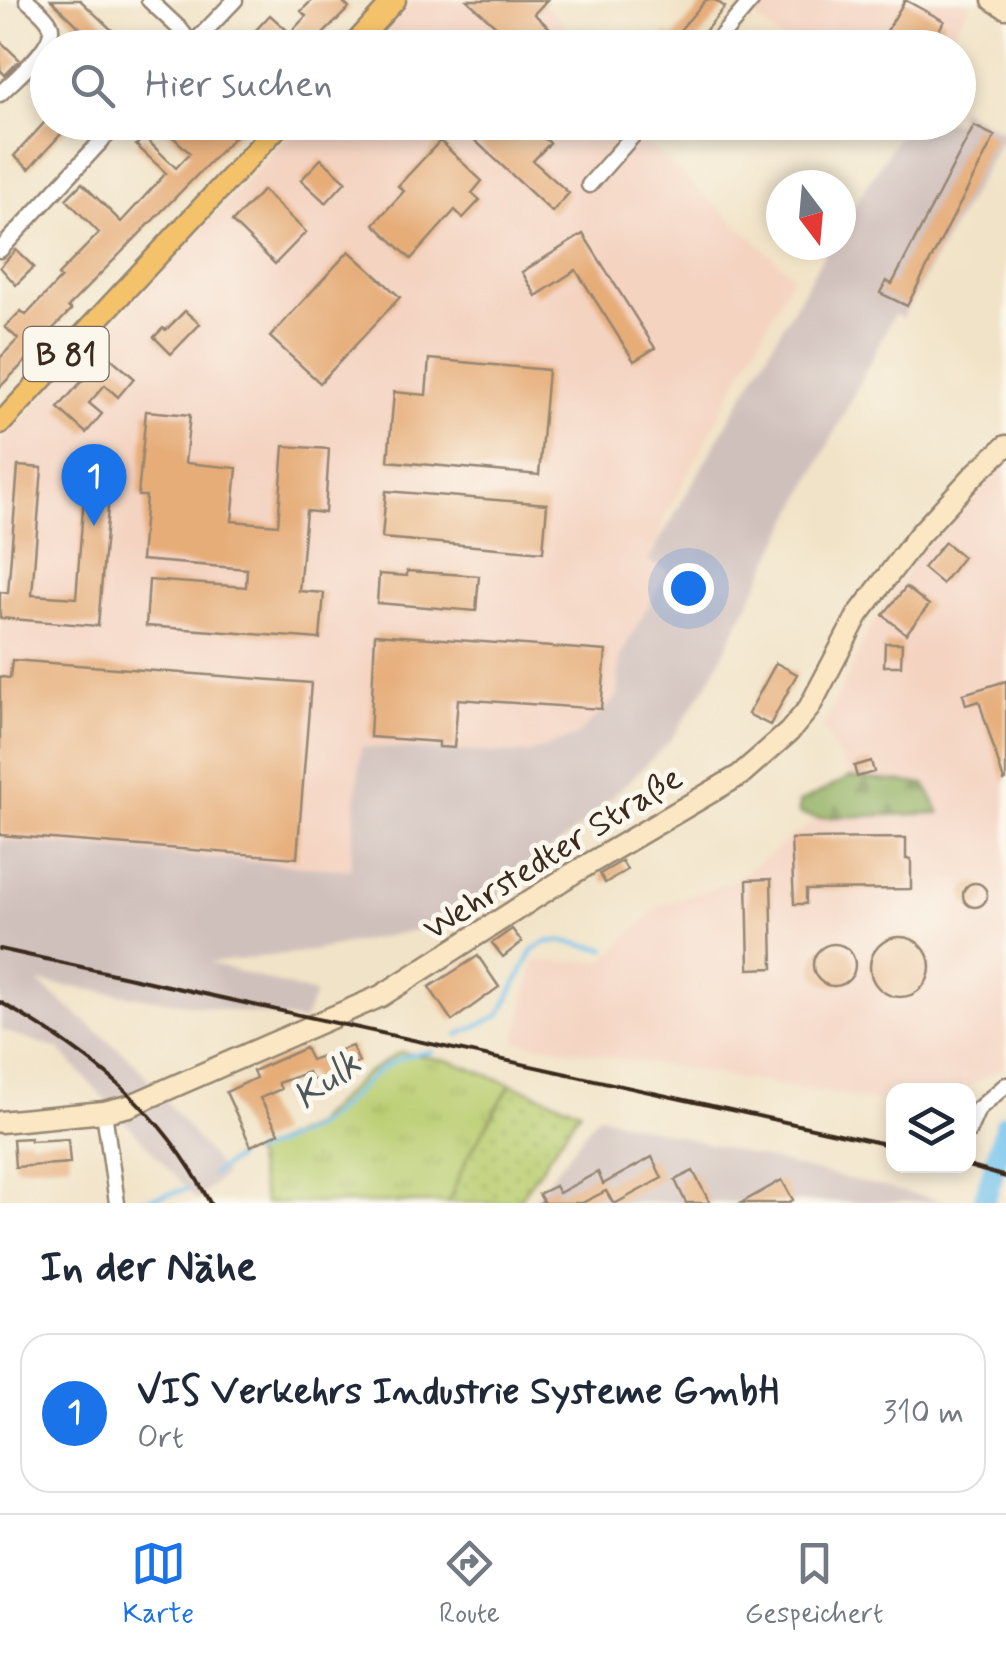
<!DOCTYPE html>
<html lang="de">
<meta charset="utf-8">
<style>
:root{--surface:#fff;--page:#f6f6f7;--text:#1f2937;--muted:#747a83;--line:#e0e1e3;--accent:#1a73e8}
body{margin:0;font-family:Mynerve,sans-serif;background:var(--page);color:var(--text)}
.controls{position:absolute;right:30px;bottom:30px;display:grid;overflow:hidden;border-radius:20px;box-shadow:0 5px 15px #0003}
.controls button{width:90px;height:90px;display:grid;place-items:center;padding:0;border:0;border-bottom:2px solid var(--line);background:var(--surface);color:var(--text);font:50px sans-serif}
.compass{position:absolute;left:766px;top:170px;width:90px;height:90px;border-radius:50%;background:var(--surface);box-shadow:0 5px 15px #0003;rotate:164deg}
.you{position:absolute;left:688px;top:588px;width:35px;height:35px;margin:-25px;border:8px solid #fff;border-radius:50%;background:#1a73e8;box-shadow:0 0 0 15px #1a73e833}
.badge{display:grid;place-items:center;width:65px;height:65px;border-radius:50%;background:var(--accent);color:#fff;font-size:32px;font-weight:700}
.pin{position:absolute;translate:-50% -82px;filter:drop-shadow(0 2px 5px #0008)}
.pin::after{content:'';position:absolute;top:52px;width:35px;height:30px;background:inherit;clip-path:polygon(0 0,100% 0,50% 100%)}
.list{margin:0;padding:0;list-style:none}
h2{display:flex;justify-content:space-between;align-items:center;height:130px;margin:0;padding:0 40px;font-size:42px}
h2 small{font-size:32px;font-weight:400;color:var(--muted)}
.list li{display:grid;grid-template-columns:65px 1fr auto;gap:30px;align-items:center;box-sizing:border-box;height:160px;margin:0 20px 20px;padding:0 20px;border:2px solid var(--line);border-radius:30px}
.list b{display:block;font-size:38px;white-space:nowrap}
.list p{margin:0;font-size:32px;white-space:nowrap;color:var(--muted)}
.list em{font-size:32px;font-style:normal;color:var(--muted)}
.icon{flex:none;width:55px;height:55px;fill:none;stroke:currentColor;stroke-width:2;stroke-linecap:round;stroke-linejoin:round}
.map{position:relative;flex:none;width:1006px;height:1203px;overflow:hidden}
.search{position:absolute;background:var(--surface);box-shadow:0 5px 15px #0003;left:30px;right:30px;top:30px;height:110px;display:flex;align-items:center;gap:25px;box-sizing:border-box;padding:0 35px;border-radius:55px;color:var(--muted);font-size:38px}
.sheet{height:310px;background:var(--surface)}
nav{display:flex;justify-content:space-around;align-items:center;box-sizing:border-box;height:140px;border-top:2px solid var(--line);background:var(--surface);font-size:28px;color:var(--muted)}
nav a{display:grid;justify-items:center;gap:5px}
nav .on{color:var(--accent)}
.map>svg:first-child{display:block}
</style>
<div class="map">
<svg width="1006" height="1203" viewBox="0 0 1006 1203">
<defs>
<pattern id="grass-tufts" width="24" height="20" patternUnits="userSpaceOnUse" patternTransform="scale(2.5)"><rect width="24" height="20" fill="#b9cd70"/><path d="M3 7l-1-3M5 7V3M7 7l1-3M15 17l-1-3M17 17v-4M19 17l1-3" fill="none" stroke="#a0b061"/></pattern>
<pattern id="forest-firs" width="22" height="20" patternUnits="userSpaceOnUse" patternTransform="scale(2.5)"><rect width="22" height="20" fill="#92b062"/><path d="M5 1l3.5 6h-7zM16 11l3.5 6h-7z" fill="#788f50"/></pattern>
<pattern id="garden-dots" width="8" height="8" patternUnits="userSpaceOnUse" patternTransform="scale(2.5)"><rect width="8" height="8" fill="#b9cd70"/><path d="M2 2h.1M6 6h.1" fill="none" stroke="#a0b061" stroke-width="1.8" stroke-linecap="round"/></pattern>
</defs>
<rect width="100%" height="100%" fill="#fbf7ec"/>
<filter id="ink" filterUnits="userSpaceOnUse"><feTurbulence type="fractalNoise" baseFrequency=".01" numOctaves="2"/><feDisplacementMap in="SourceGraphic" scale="20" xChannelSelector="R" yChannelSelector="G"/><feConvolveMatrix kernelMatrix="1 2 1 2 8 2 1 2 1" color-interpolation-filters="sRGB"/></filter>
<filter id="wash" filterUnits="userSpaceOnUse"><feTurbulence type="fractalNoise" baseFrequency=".0048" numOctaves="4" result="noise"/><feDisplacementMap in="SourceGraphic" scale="40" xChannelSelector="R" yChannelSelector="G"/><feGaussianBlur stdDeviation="2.25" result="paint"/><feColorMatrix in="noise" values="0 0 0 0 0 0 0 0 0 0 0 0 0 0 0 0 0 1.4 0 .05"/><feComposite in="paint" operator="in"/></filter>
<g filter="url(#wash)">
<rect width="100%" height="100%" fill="#f1e3c7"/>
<path fill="#f4d3c1" d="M414,0H540L587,47L370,48Z
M737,0H960L970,5L945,47L790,48Z
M301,123H625L793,275L668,512L648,561L669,571L620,656L617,698L576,736L527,754L361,747L350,870L0,841V442Z
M1006,463V1066L962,1090H894L893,1104L516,1041L534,961H603L659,906L733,881L818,818L939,813L925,784L850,777L823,728L869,631L927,540Z"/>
<path fill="#d0c0bc" d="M959,108L1005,133L902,318L894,314L710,680L670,741L583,825L546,854L496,882L502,898L426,928L312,951L210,963L315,994L303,1021L38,982L135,1063L225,1174L197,1200L59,1049L0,1030V840L350,870L361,747L527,754L576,736L617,698L620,656L668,571L648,561L822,258L830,245H841V227L906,123L958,122Z
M598,1115L805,1169L947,1202L531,1203Z"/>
<path fill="url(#grass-tufts)" stroke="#7a7c47" stroke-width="2.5" d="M400,1052L450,1061L511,1084L466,1160L448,1203H265L253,1153L311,1127L363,1076Z"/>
<path fill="url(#forest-firs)" stroke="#666d40" stroke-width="2.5" d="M850,777L925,784L940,813L818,818L799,814V803Z"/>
<path fill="url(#garden-dots)" stroke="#7a7c47" stroke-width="2.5" d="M511,1084L580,1110L517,1203H448L466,1160Z"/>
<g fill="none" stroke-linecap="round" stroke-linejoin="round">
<path stroke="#72c2ed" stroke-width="4" d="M458,1035L500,1015L533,950L546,942L561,941L606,949
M251,1154C272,1146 296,1138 316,1126C358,1100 374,1054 432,1052
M212,1174L236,1158
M134,1203L187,1189"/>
<path stroke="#72c2ed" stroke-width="22" d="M984,1203L1006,1124"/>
</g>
<g id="blocks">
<path fill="#e6ad79" d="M51,0H80L131,48H101Z
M312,0H341L349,8L319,38L323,41L317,48H287L282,43L275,48L256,30L270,15L290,33L306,16L301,11Z
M467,0H547L534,14L572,48H520Z
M706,0H715L725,7L691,48H654L667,33L673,38Z
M905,0L944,21L929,48H877Z
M0,41L20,60L5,75L0,70Z
M45,122H72L29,169L14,156Z
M157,122H249L68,307L71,310L46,336L49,338L0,387V358L18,339L5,327L21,311L26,315L61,278L58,275L99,233L66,199L82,183L121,222L166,173L136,145L144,137L176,168L190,153Z
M455,122H548L538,133L550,143L533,161L569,193L552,212Z
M974,126L995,136L907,306L880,293L886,281L892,284Z
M440,141L482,181L472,193L480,200L463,218L455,210L411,259L374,224L404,191L398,186Z
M321,159L346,181L326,203L301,180Z
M263,190L306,232L275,264L232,222Z
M583,234L655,348L634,361L576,270L536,296L522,272Z
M16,250L34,267L16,285L0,267Z
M349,251L400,297L320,383L270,337Z
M185,311L200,324L171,354L154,337L163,328L166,330Z
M106,354L134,378L118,397L105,385L89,403L102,414L86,433L58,408Z
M429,359L548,370L539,475L388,461L394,392L426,395Z
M146,411L190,415L185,463L237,468L232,521L278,525L284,446L329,449L325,513L306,511L299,591L324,593L320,639L146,626L149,580L246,587L247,569L141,560L146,496H138Z
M18,466L42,468L32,595L76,598L86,470L111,472L98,626L0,618V592L8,593Z
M386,491L547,504L543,552L382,538Z
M945,542L963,557L942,584L923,568Z
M407,571L479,576L476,611L377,603L379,574L407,576Z
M906,587L929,605L906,634L883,615Z
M375,634L606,651L601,709L458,699L454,748L439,747V742L370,737Z
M885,643H902L901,666H884Z
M12,660L311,683L297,858L0,835V677L10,678Z
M776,663L797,674L770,725L748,714Z
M1006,681V780L1004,781L979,701L966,705L963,694Z
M871,761L874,772L857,777L854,766Z
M906,838V859H911V889L806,890V904H794L791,839Z
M622,861L627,870L605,883L600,874Z
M771,879L773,968L749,969L747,880Z
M963 895a12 12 0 1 1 24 0a12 12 0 1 1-24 0Z
M512,929L522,942L503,957L492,943Z
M870 967a30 30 0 1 1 60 0a30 30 0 1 1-60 0Z
M813 965a21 21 0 1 1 42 0a21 21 0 1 1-42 0Z
M478,956L499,987L452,1021L429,987Z
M352,1046L359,1062L348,1066L345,1072L327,1079L312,1080L308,1072L278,1083L281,1089L260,1098L279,1133L251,1146L226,1092L256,1078L253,1071L305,1048L311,1060Z
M30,1138V1141L68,1139L70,1163L15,1167L13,1139Z
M652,1157L662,1178L616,1203H613L606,1191L582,1203H540L543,1201L539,1194L555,1186L559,1193L598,1172L603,1184Z
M693,1171L710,1203H686L675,1180Z
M782,1180L793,1200L787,1203H741Z"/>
</g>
</g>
<g filter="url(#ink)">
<use href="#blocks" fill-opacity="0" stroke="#968672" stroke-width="2.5"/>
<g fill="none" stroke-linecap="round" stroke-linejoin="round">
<defs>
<path id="street" d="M149,0L180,29L192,45
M189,48L235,0
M711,48L752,0
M0,94C13,80 59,44 50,24C45,14 34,7 27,0
M589,185L645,122
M0,250L119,122
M104,1112L117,1203
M968,1132L978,1109L1006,1085"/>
<path id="secondary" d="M993,0L1006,8
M0,1122L104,1112L129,1106L381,996L572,874L740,775L789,732L809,708L858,615L918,536L976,473L1006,446"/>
<path id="primary" d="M351,48L395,0
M0,424L282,122"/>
</defs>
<use href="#street" stroke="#968672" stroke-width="19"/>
<use href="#secondary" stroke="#968672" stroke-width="25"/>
<use href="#primary" stroke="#968672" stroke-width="25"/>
<use href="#street" stroke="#fff" stroke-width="14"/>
<use href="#secondary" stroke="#fbe7c3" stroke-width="20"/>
<use href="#primary" stroke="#f4c26a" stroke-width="20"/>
<path stroke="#3b2a1e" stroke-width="4" d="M0,949L894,1146
M0,1002C91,1054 161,1108 210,1203
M968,1166L1006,1177"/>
</g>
</g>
<g text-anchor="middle" stroke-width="10" stroke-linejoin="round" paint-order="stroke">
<rect fill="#fbf7ec" stroke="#75685c" stroke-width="2.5" x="23.5" y="327" width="85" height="54" rx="8"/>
<g font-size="32" font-weight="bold" fill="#3b2a1e">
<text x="66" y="365">B 81</text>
</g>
<g font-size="35" fill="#3b2a1e" stroke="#fbf7ec">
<text transform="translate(552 852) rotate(-32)" y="12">Wehrstedter Straße</text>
</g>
<g font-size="38" font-style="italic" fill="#4c585c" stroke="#fbf7ec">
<text transform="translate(326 1079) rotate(-36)" y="13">Kulk</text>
</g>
</g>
</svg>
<div class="controls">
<button><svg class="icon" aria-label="layers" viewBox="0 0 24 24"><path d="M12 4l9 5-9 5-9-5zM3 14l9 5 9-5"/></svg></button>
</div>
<svg class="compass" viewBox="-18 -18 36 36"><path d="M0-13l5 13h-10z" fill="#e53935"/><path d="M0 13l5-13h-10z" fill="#747a83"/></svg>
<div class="you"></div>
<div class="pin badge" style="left:94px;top:526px">1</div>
<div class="search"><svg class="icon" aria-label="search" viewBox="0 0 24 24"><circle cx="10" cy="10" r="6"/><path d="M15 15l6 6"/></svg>Hier suchen</div>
</div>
<section class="sheet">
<h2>In der Nähe<small></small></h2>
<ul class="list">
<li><span class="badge">1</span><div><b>VIS Verkehrs Industrie Systeme GmbH</b><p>Ort</p></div><em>310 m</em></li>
</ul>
</section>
<nav>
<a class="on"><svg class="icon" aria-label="map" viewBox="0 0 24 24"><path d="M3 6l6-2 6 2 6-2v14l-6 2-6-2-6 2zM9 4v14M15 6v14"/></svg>Karte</a>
<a><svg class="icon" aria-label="directions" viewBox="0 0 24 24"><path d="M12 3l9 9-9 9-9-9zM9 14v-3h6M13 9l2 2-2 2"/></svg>Route</a>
<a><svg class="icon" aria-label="saved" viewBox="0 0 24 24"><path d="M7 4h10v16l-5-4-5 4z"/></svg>Gespeichert</a>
</nav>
